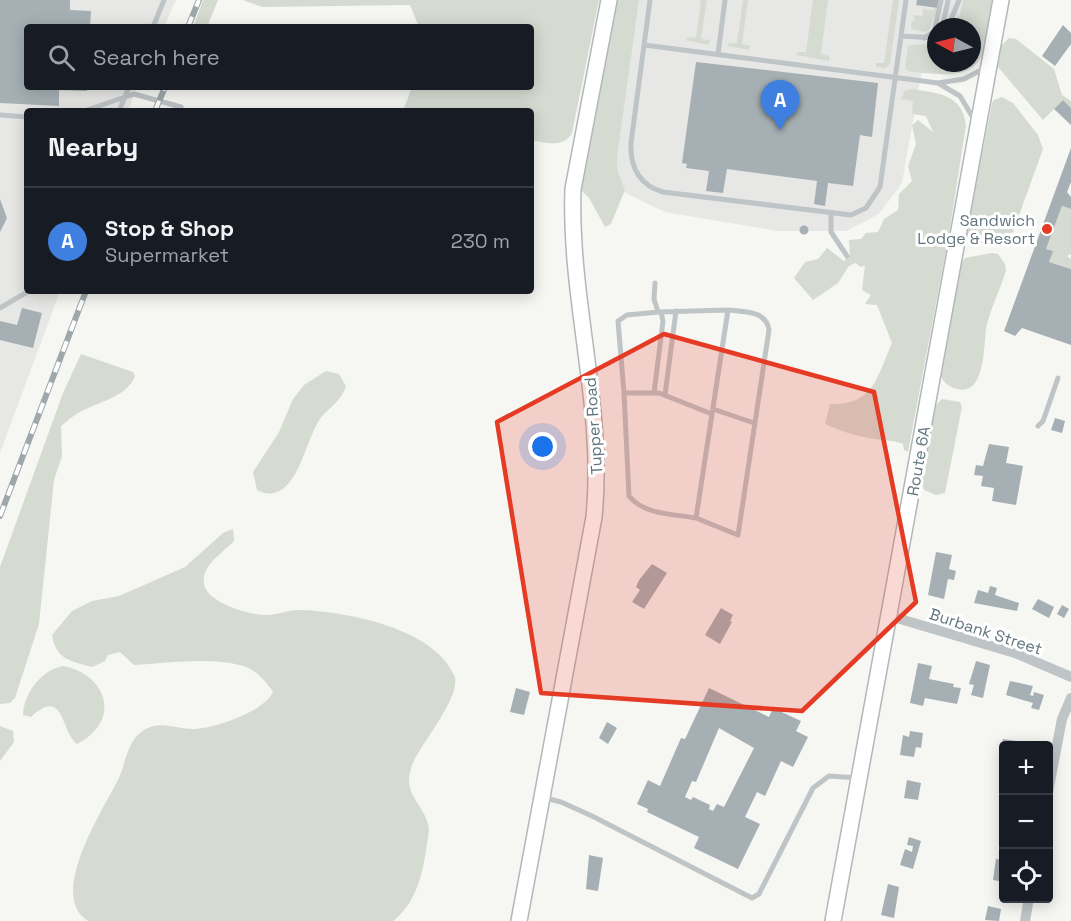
<!DOCTYPE html>
<meta charset="utf-8">
<style>
:root{--surface:#171b24;--page:#242831;--text:#f1f3f6;--muted:#9ea1a6;--line:#363941;--accent:#0f766e}
body{margin:0;font-family:"Space Grotesk",sans-serif;background:var(--page);color:var(--text)}
.controls{position:absolute;right:18px;bottom:18px;display:grid;overflow:hidden;border-radius:6px;box-shadow:0 3px 15px #0003}
.controls button{width:54px;height:54px;display:grid;place-items:center;padding:0;border:0;border-bottom:2px solid var(--line);background:var(--surface);color:var(--text);font:30px sans-serif}
.compass{position:absolute;left:927px;top:18px;width:54px;height:54px;border-radius:50%;background:var(--surface);box-shadow:0 3px 15px #0003;rotate:277deg}
.you{position:absolute;left:543px;top:447px;width:21px;height:21px;margin:-15px;border:4px solid #fff;border-radius:50%;background:#1a73e8;box-shadow:0 0 0 9px #1a73e833}
.badge{display:grid;place-items:center;width:39px;height:39px;border-radius:50%;background:var(--accent);color:#fff;font-size:20px;font-weight:700}
.pin{position:absolute;translate:-50% -50px;filter:drop-shadow(0 2px 3px #0008)}
.pin::after{content:'';position:absolute;top:32px;width:21px;height:18px;background:inherit;clip-path:polygon(0 0,100% 0,50% 100%)}
.list{margin:0;padding:0;list-style:none}
h2{display:flex;justify-content:space-between;align-items:center;height:78px;margin:0;padding:0 24px;font-size:26px}
h2 small{font-size:20px;font-weight:400;color:var(--muted)}
.list li{display:grid;grid-template-columns:39px 1fr auto;gap:18px;align-items:center;box-sizing:border-box;height:108px;padding:0 24px;border-top:2px solid var(--line)}
.list b{display:block;font-size:22px;white-space:nowrap}
.list p{margin:0;font-size:20px;white-space:nowrap;color:var(--muted)}
.list em{font-size:20px;font-style:normal;color:var(--muted)}
.icon{flex:none;width:33px;height:33px;fill:none;stroke:currentColor;stroke-width:2;stroke-linecap:round;stroke-linejoin:round}
.map{position:relative;flex:none;width:1071px;height:921px;overflow:hidden}
.search{position:absolute;background:var(--surface);box-shadow:0 3px 15px #0003;left:24px;top:24px;width:510px;height:66px;display:flex;align-items:center;gap:15px;box-sizing:border-box;padding:0 21px;border-radius:6px;color:var(--muted);font-size:22px}
.panel{position:absolute;background:var(--surface);box-shadow:0 3px 15px #0003;left:24px;top:108px;width:510px;height:186px;border-radius:6px}
.map>svg:first-child{display:block}
</style>
<div class="map">
<svg width="1071" height="921" viewBox="0 0 1071 921">
<rect width="100%" height="100%" fill="#f6f6f3"/>
<path fill="#e7e7e6" d="M0,0H176L164,27H27V87H137L128,111H27V291H60L0,453Z
M629,0H971L961,27H936V47L925,53L902,183L879,214L846,231H779L665,212L625,193L612,154Z"/>
<path fill="#d6dbd2" d="M203,0H218L207,27H193Z
M243,0H599L572,133C564,148 546,143 531,140V111H403L412,87H531V27H419L410,5L262,7Z
M616,0H639L617,157V169L625,190L611,224L605,227L589,198L581,190Z
M701,0H707L701,39L710,40L708,45L686,40L687,37L696,38Z
M743,0H748L742,44L751,46L749,50L728,46L729,43H737Z
M813,0H828L821,54L829,56V61L796,55L797,52H806Z
M893,0H899L890,64L885,68L876,67V63H884Z
M963,0H994C987,38 991,78 940,74C930,73 918,73 908,71L905,68L908,46C917,43 927,46 936,43V63H972V27H952L960,15Z
M934,8H937L929,30L924,32L911,29L912,21H915L913,15L922,16L923,9L934,10Z
M1009,38L1016,39L1054,69L1062,95L1071,101V108L1063,100L1043,120L998,67L1001,46Z
M912,89C938,93 962,94 966,125L948,240L908,452L904,450L903,444C894,440 885,441 875,439C858,437 841,431 825,424L830,404C873,406 877,377 892,343L877,305L865,304L871,295L862,290L865,265L861,267L855,263L849,266L838,283L813,300L794,278L805,262L818,259L827,248L844,261L850,255L849,240L861,239L866,233L878,232L884,219L898,210L899,194L912,181L908,166L916,144L912,125L918,120L933,132L926,116L912,114L913,101L901,99L905,91Z
M1002,97L1013,103L1038,135L1043,149L1013,232L998,240L974,244L966,236L992,103L994,100Z
M1062,206L1071,209V254L1067,256L1071,259V269L1049,262L1052,251L1046,249Z
M992,253L998,254L1005,264L1006,270C1001,288 992,305 987,324C983,337 988,397 957,389C949,387 944,383 940,375L960,264L965,258Z
M81,354L133,372L135,376C127,397 98,402 80,412C74,415 67,421 61,426L62,456L54,480L39,624L15,698L10,703L0,704V567L63,393Z
M326,371L339,374L346,386C341,402 329,407 320,419C305,439 296,510 257,490L253,472L279,432L293,399L304,385Z
M942,399L960,402L962,407L945,493L936,495L924,490L922,484L935,406Z
M233,529L234,541C223,553 201,565 204,584C207,603 250,615 266,615C278,615 290,609 302,610C348,612 433,628 454,675C463,695 422,742 413,763C399,796 426,802 429,830C424,864 421,899 393,921H88C47,896 102,811 117,782C126,765 126,741 144,730C161,720 175,729 193,729C213,729 264,712 273,692C267,683 257,671 246,667C215,656 167,663 134,665L120,652L108,655L105,661L92,667C71,661 56,660 52,635L72,611L92,601L119,596L185,567L223,533Z
M63,666C109,675 121,722 77,744C60,731 65,686 31,717L23,715C24,692 42,670 63,666Z
M0,726L13,731L14,742L0,761Z"/>
<path fill="#a6b0b4" fill-rule="evenodd" d="M0,0H70V10L91,11L90,27H27V87H87V91L59,90V106L0,103Z
M917,0H939L938,8L916,5Z
M1063,25L1071,33V44L1055,66L1042,56Z
M696,62L878,83L872,137L860,135L853,186L828,183L825,206L814,204L817,181L727,169L723,193L706,191L709,171L686,168L687,164L682,163Z
M1063,100L1071,108V125L1054,109Z
M1071,148V182L1067,192L1071,197V209L1062,206L1046,249L1053,251L1049,262L1071,269V345L1022,328L1015,336L1004,331Z
M0,199L7,218L0,232Z
M799.5 230a4.5 4.5 0 1 1 9 0a4.5 4.5 0 1 1-9 0Z
M22,308L42,313L33,348L0,340V321L17,325Z
M1055,418L1065,421L1062,433L1051,430Z
M989,444L1009,447L1006,463L1023,466L1016,505L992,501L994,488L981,486L983,476L974,475L976,465L983,466Z
M936,552L952,555L949,569L956,571L954,580L948,579L944,599L928,595Z
M652,564L667,573L644,609L632,602L640,590L636,587L639,580Z
M990,586L997,588L995,595L1019,603L1017,611L974,603L978,590L988,593Z
M1038,599L1054,607L1049,618L1032,609Z
M1062,605L1069,609L1064,618L1057,614Z
M721,608L733,615L730,621L732,622L720,644L705,635Z
M976,661L990,665L983,698L971,695L974,685L969,684Z
M918,663L932,666L929,679L954,684L953,687L961,688L957,704L925,698L923,706L910,703Z
M1010,681L1033,686L1030,695L1033,696L1034,692L1044,695L1039,710L1031,708L1033,703L1006,695Z
M516,688L530,692L524,715L510,712Z
M709,688L769,717L773,708L801,721L796,731L808,737L793,767L781,761L765,796L757,792L745,817L760,824L738,869L694,848L699,837L647,812L648,809L637,804L648,780L660,786L681,738L685,739ZM719,728L754,748L724,807L717,804L713,811L709,809L710,805L693,797L691,800L685,797L692,781L696,782Z
M607,722L617,728L608,744L599,738Z
M910,731L923,733L921,748L916,747L914,757L900,755L903,735L909,737Z
M1003,739L1017,741L1016,746H1004V750L1001,749Z
M907,780L921,783L918,800L904,798Z
M909,837L921,841L913,869L900,865L905,849L912,852L913,846L907,845Z
M589,855L603,858L598,891L586,889Z
M996,859L1004,860V882L993,880Z
M888,884L899,887L894,918L881,915Z
M988,906L1001,909L999,921L985,920Z"/>
<g fill="none" stroke-linecap="round" stroke-linejoin="round">
<defs>
<path id="secondary" d="M519,921L594,517C605,407 569,300 573,189L609,0
M833,921L1001,0"/>
</defs>
<use href="#secondary" stroke="#b1b8bb" stroke-width="18"/>
<path stroke="#bfc4c7" stroke-width="5" d="M650,0L631,143C630,168 639,185 663,192L851,215L866,208L880,187L906,0
M153,27L164,0
M942,27L948,1
M948,27L959,0
M901,36L936,38
M924,38L934,32L941,0
M644,45L938,83
M718,54L725,0
M84,111L134,94L181,107
M119,111L129,87
M0,115L27,117
M975,121L960,96L938,83L964,79L985,68
M831,213V232L847,256
M655,283L654,299L658,312L728,310L712,414L659,393H624L618,321L627,315L658,312
M0,308L29,291
M624,393L629,496C644,515 674,514 696,518
M654,393L663,321L661,312
M665,395L676,311
M713,409L754,423
M712,414L696,518L738,535L769,330C766,310 744,312 728,310
M1038,426L1043,421L1058,378
M545,798L561,802L592,816L752,898L759,894L813,788L829,776L858,778"/>
<path stroke="#bfc4c7" stroke-width="10" d="M890,616L1015,653L1071,677
M1048,792L1062,719L1071,698
M1025,921L1029,898"/>
<use href="#secondary" stroke="#fff" stroke-width="15"/>
<defs>
<path id="rail" d="M188,27L199,0
M155,111L165,87
M0,516L86,291"/>
</defs>
<use href="#rail" stroke="#9ea7ab" stroke-width="6"/>
<use href="#rail" stroke="#fff" stroke-width="4" stroke-dasharray="11" stroke-linecap="butt"/>
</g>
<path fill="#e53a24" fill-opacity="0.2" stroke="#e53a24" stroke-width="4.5" stroke-linejoin="round" d="M664,334L874,392L916,602L802,711L541,693L497,422Z"/>
<circle fill="#e53a24" stroke="#fff" stroke-width="2" cx="1047" cy="229" r="6"/>
<g text-anchor="middle" stroke-width="6" stroke-linejoin="round" paint-order="stroke">
<g font-size="16" fill="#61757e" stroke="#fff" text-anchor="end">
<text x="1035" y="226">Sandwich<tspan x="1035" dy="18">Lodge &amp; Resort</tspan></text>
</g>
<g font-size="16" fill="#61757e" stroke="#fff">
<text transform="translate(593 426) rotate(-94)" y="6">Tupper Road</text>
<text transform="translate(918 461) rotate(-80)" y="6">Route 6A</text>
<text transform="translate(986 631) rotate(18)" y="6">Burbank Street</text>
</g>
</g>
</svg>
<div class="controls">
<button>+</button>
<button>−</button>
<button><svg class="icon" aria-label="locate" viewBox="0 0 24 24"><circle cx="12" cy="12" r="6"/><path d="M12 2v4M12 18v4M2 12h4M18 12h4"/></svg></button>
</div>
<svg class="compass" viewBox="-18 -18 36 36"><path d="M0-13l5 13h-10z" fill="#e53935"/><path d="M0 13l5-13h-10z" fill="#9ea1a6"/></svg>
<div class="you"></div>
<div class="pin badge" style="left:780px;top:130px;background:#3f7fe0">A</div>
<div class="search"><svg class="icon" aria-label="search" viewBox="0 0 24 24"><circle cx="10" cy="10" r="6"/><path d="M15 15l6 6"/></svg>Search here</div>
<section class="panel">
<h2>Nearby<small></small></h2>
<ul class="list">
<li><span class="badge" style="background:#3f7fe0">A</span><div><b>Stop &amp; Shop</b><p>Supermarket</p></div><em>230 m</em></li>
</ul>
</section>
</div>
